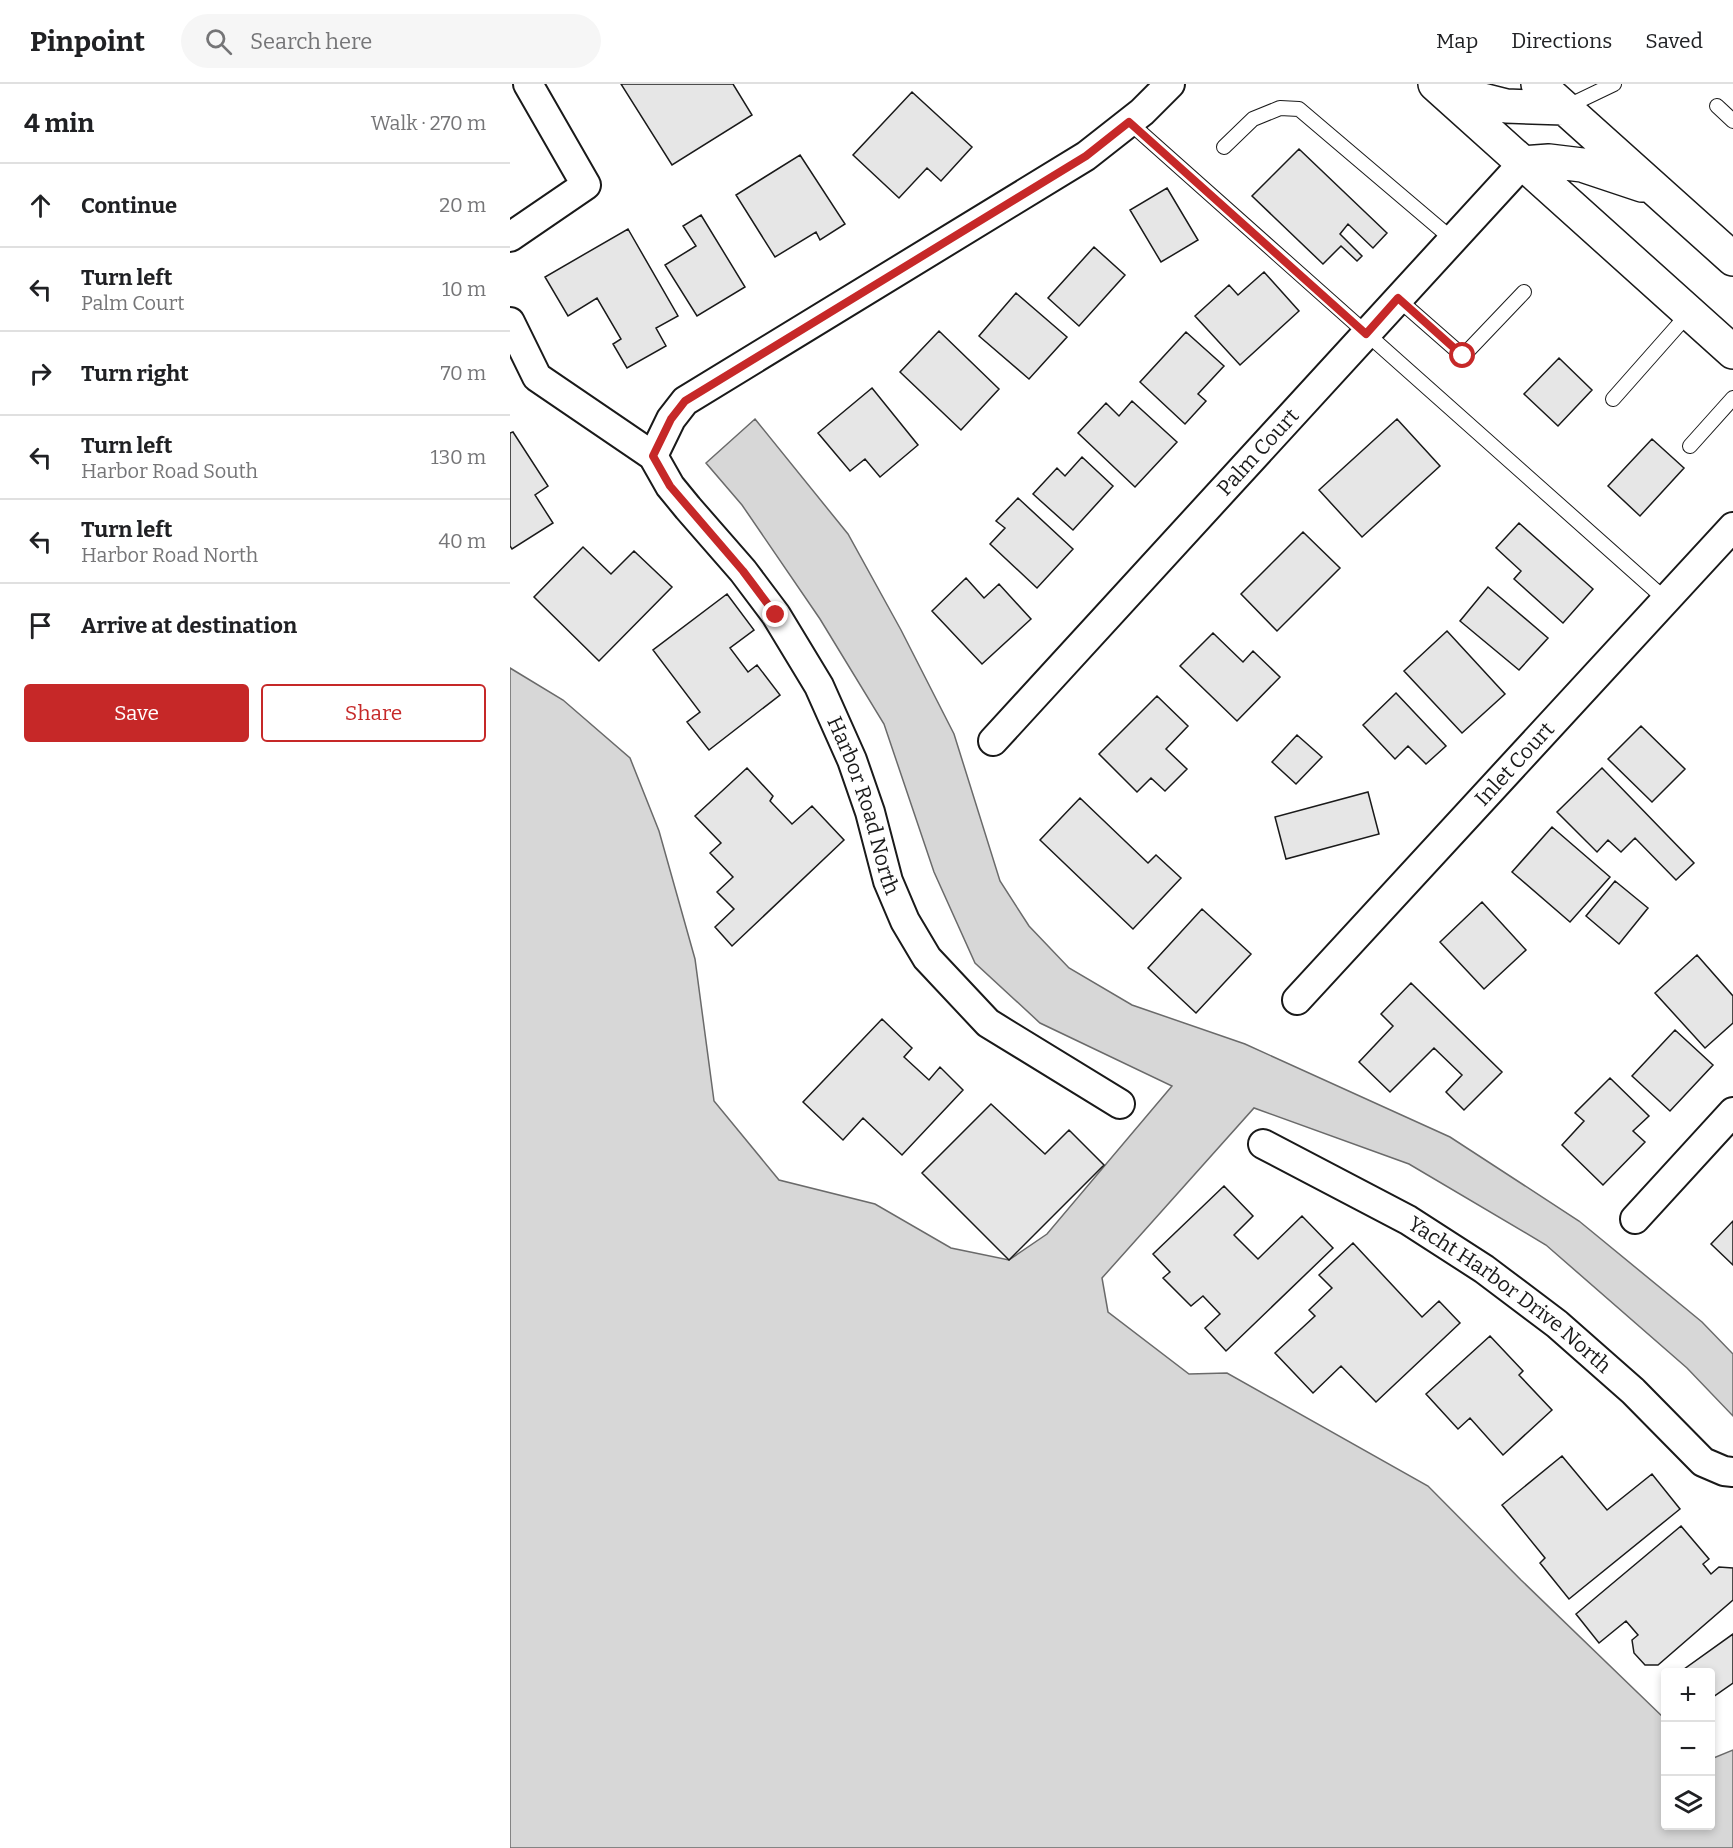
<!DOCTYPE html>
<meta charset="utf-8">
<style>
:root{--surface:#fff;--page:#f6f6f6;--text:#202124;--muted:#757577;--line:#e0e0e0;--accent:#c62828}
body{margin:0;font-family:Bitter,serif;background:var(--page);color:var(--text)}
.controls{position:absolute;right:18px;bottom:18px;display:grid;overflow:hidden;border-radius:6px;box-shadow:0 3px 9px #0003}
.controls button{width:54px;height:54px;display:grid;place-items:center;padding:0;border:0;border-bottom:2px solid var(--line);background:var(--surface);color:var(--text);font:30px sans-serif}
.stop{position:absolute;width:18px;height:18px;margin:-14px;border:4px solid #c62828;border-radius:50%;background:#fff}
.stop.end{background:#c62828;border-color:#fff;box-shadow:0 2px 6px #0008}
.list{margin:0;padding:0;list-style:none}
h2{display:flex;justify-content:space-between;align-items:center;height:78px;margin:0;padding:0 24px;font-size:26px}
h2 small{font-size:20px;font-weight:400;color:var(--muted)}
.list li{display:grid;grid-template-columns:39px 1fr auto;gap:18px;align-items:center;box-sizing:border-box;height:84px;padding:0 24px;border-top:2px solid var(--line)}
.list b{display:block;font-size:22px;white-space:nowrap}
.list p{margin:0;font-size:20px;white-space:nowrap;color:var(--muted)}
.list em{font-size:20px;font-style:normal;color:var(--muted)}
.actions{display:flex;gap:12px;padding:18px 24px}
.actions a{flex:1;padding:14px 0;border:2px solid var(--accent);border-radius:6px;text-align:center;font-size:21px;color:var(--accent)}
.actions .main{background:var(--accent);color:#fff}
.icon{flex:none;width:33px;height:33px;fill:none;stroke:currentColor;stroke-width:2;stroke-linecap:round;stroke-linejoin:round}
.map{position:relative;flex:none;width:1223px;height:1764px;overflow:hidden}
header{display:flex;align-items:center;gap:36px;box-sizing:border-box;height:84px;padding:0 30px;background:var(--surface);border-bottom:2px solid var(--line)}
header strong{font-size:28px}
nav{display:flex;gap:33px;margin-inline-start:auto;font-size:21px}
.search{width:420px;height:54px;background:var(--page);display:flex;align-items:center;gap:15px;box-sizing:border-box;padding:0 21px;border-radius:33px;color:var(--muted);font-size:22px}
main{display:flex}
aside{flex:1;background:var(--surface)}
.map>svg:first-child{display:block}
</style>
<header>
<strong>Pinpoint</strong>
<div class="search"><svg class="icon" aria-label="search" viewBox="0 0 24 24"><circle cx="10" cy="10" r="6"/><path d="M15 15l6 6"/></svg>Search here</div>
<nav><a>Map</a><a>Directions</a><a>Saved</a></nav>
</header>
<main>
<aside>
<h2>4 min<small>Walk · 270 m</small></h2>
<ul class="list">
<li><svg class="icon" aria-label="ahead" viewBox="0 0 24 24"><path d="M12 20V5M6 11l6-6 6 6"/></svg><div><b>Continue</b></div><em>20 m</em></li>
<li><svg class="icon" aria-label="left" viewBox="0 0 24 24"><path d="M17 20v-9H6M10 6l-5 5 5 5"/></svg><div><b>Turn left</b><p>Palm Court</p></div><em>10 m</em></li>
<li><svg class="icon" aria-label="right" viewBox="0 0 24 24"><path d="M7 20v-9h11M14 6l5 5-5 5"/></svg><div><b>Turn right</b></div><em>70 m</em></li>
<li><svg class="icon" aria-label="left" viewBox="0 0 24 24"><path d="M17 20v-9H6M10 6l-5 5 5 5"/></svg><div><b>Turn left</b><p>Harbor Road South</p></div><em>130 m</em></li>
<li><svg class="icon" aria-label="left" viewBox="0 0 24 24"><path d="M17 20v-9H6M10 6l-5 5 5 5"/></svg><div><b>Turn left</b><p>Harbor Road North</p></div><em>40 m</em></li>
<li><svg class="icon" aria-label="arrive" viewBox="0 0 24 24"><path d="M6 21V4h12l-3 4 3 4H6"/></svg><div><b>Arrive at destination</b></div></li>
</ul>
<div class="actions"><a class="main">Save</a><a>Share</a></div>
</aside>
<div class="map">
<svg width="1223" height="1764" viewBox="0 0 1223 1764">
<rect width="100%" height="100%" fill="#fff"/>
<path fill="#d7d7d7" stroke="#6a6a6a" stroke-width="1.5" d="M245,335L338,450L391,546L444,650L490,797L519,842L559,884L622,921L735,960L940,1053L1069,1137L1192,1238L1223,1270V1332L1177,1284L1036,1161L899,1080L744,1024L592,1194L598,1228L679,1290L717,1289L918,1402L1011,1496L1155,1635L1156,1742H1200L1201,1675L1223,1666V1764H0V584L53,616L120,674L149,747L185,875L204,1017L269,1096L365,1120L441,1164L499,1176L537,1150L662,1002L530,939L465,879L424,788L374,640L310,535L232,421L196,379Z"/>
<path fill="#e6e6e6" stroke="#1a1a1a" stroke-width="1.5" d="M111,0H223L242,31L162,81Z
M402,8L462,63L431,97L417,84L389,114L343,71Z
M789,65L877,149L863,164L838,140L830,150L852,172L847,177L831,162L813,180L742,112Z
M290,71L335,140L310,156L306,148L265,173L226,111Z
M657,104L688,156L651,178L620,126Z
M191,131L235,203L187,232L155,181L186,162L173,142Z
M118,145L168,232L146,244L156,262L117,284L103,260L111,255L87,214L58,232L35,193Z
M584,163L615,191L569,242L538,214Z
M754,188L789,227L730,281L685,232L719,201L728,211Z
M506,209L557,253L519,295L469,252Z
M429,247L489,305L451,346L390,288Z
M676,248L714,282L688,310L696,317L675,340L630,298Z
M1049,274L1082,306L1048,342L1014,310Z
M362,304L408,361L370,393L355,375L340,387L308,349Z
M622,317L667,358L625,403L568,349L596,319L609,332Z
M887,335L930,382L852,453L809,406Z
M3,348L38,402L25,411L43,439L2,465L0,462V349Z
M1142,355L1174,384L1130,432L1098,402Z
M572,373L603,402L563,446L523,410L547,384L555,392Z
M508,414L563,465L527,504L480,460L495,444L486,437Z
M1009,439L1083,505L1053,539L1004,495L1011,487L986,464Z
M793,448L830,484L767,547L731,510Z
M73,463L101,490L124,467L162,503L89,577L24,513Z
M456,494L474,514L489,500L521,535L472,580L422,527Z
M978,503L1038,554L1009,586L950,537Z
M217,510L244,546L220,564L238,588L247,581L270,611L199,666L177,638L190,628L143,566Z
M937,547L995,610L952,649L894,587Z
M703,549L733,578L743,567L770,593L727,637L670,582Z
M886,609L936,662L916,680L898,662L885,675L853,641Z
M647,612L678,642L656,665L677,685L655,707L641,694L627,708L589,670Z
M1131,642L1175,685L1142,718L1098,675Z
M787,651L812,673L786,700L762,678Z
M237,684L263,712L260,717L282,740L302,722L334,756L222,862L205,843L224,825L207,808L223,793L200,769L211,759L185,732Z
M1092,684L1184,779L1166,796L1125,754L1111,768L1098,756L1087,768L1047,728Z
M858,708L869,750L776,775L765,733Z
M570,714L638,779L646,771L671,794L623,845L530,756Z
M1042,743L1100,793L1060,838L1002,788Z
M1105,797L1138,824L1109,860L1076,832Z
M972,818L1016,866L974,905L930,858Z
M692,825L741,870L686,929L638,884Z
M1187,871L1223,912V939L1195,964L1145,909Z
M901,899L992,988L954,1026L936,1008L952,991L924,964L880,1008L849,978L883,942L871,930Z
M372,935L402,964L394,973L419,996L430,983L453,1006L392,1071L353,1034L333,1056L293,1018Z
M1165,946L1203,981L1160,1027L1122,992Z
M1100,994L1139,1032L1123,1047L1135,1058L1093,1101L1052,1061L1074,1037L1065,1029Z
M481,1020L535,1070L559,1046L594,1081L499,1176L412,1089Z
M714,1102L743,1132L724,1151L748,1175L792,1132L823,1164L716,1267L695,1244L710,1230L693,1212L681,1222L653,1194L660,1188L643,1170Z
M1223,1137V1181L1201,1160Z
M843,1159L912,1233L929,1217L950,1239L866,1318L831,1282L803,1309L765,1269L805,1232L799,1226L822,1204L809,1191Z
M980,1252L1013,1287L1009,1291L1042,1326L993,1371L960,1334L948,1345L916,1310Z
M1052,1372L1097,1426L1142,1390L1170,1425L1059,1515L1030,1479L1035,1474L992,1421Z
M1171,1442L1199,1475L1193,1480L1201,1490L1209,1483L1223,1484V1516L1148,1581H1135L1124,1569L1122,1556L1128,1551L1116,1537L1089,1559L1066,1530Z
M1223,1550V1599L1200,1615V1588H1170Z"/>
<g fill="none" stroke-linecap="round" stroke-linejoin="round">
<defs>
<path id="service" d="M1207,22L1223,37
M1056,23L1104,0
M619,38L1156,516
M714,63L743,35L770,24L789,25L942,155
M888,215L953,272L1014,208
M1103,315L1179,229
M1180,362L1223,314"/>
<g id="minor">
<path d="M0,153L76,101L18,0"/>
<path id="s1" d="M0,238L27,293L143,372L160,402L178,424L233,487L266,531L309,602L342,676L360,728L378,797L395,837L417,874L478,939L610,1020"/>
<path d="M143,372L161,335L175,317L576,72L632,28L660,0"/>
<path id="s2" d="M483,657L1013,79"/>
<path id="s3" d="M787,916L1223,443"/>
<path id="s4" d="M753,1060L898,1136L974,1185L1047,1240L1123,1307L1193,1378L1214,1387L1223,1388"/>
<path d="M1125,1135L1223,1028"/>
</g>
<path id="primary" d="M925,0L1223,268
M1028,0L1223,175
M937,7L996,22L1054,24
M1013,79L1039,77L1072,81L1132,101"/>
</defs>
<use href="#service" stroke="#1a1a1a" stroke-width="16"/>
<use href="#minor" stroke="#1a1a1a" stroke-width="32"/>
<use href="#primary" stroke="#1a1a1a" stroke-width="36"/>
<use href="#service" stroke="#fff" stroke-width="14"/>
<use href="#minor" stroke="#fff" stroke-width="28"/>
<use href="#primary" stroke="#fff" stroke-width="33"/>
</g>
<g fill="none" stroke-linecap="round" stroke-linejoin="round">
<path stroke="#c62828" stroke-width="8" d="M266,531L233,487L160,402L143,372L161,335L175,317L576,72L619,38L856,250L888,214L953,272"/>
</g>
<g text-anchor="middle" stroke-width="4.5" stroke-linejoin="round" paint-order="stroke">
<g font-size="21" fill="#1a1a1a" stroke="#fff">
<text dy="7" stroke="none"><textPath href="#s2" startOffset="392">Palm Court</textPath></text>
<text dy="7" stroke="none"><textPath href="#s3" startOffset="321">Inlet Court</textPath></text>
<text dy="7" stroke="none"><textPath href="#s1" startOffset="614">Harbor Road North</textPath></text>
<text dy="7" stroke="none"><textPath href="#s4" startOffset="290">Yacht Harbor Drive North</textPath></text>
</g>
</g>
</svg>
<div class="controls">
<button>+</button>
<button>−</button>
<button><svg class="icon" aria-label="layers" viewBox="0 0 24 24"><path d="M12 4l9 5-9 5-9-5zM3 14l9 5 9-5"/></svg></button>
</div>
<div class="stop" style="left:953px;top:272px"></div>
<div class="stop end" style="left:266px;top:531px"></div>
</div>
</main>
